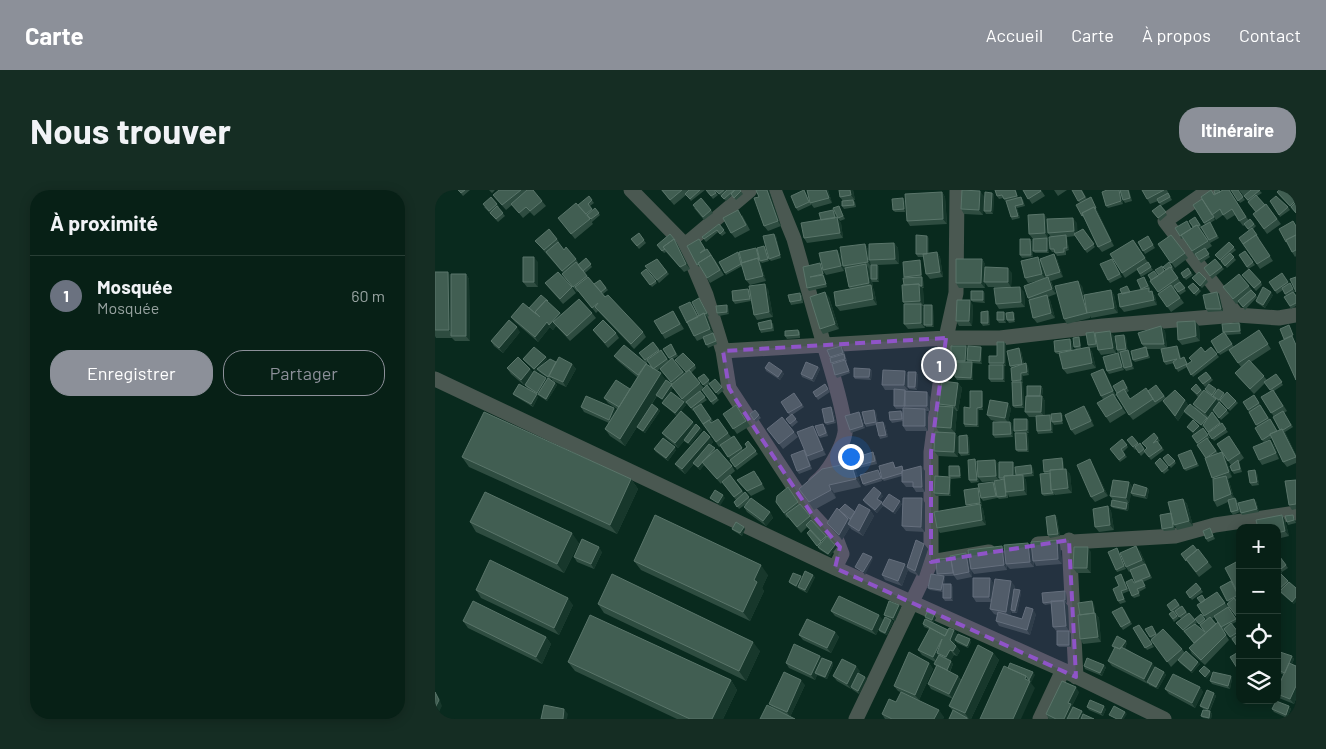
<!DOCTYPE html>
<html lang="fr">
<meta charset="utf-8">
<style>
:root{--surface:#072016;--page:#152d23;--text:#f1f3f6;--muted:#98a3a1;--line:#283e35;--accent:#8c9099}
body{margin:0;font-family:Barlow,sans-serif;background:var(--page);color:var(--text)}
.controls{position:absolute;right:15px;bottom:15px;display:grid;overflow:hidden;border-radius:10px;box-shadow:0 2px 12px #0003}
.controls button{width:45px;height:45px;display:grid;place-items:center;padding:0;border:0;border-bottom:1px solid var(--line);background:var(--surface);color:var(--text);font:25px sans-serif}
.you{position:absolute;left:415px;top:266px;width:18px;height:18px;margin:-12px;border:4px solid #fff;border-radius:50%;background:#1a73e8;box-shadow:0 0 0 8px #1a73e833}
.badge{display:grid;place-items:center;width:32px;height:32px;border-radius:50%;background:var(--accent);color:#fff;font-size:16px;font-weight:700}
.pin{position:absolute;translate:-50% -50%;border:2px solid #fff;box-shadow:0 1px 5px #0006}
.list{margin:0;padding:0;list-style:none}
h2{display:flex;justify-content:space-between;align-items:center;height:65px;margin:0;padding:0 20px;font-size:21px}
h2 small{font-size:16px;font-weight:400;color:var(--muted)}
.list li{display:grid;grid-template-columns:32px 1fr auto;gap:15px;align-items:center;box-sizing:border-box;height:80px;padding:0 20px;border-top:1px solid var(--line)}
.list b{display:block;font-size:19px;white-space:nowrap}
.list p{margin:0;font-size:16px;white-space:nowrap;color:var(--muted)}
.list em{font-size:16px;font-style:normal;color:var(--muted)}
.actions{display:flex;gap:10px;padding:15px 20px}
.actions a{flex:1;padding:11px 0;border:1px solid var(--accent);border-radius:20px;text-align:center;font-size:18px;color:var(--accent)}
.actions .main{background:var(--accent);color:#fff}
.icon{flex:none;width:28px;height:28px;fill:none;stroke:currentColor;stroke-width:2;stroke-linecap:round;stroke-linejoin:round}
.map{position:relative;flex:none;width:861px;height:529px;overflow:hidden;border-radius:20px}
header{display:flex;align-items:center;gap:30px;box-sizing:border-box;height:70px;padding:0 25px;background:var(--accent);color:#fff}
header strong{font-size:24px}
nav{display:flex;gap:28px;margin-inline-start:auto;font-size:18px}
.intro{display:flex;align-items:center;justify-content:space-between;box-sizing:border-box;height:120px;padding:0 30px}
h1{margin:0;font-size:35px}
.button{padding:12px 22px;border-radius:20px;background:var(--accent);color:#fff;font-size:18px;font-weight:700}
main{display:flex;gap:30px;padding:0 30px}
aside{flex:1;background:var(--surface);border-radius:20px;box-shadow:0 2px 12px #0003}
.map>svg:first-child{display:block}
</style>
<header>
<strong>Carte</strong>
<nav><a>Accueil</a><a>Carte</a><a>À propos</a><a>Contact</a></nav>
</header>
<div class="intro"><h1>Nous trouver</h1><a class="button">Itinéraire</a></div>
<main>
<aside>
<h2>À proximité<small></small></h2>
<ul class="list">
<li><span class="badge" style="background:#6b7280">1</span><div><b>Mosquée</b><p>Mosquée</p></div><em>60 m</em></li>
</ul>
<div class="actions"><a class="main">Enregistrer</a><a>Partager</a></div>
</aside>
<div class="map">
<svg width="861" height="529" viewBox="0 0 861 529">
<rect width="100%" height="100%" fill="#092a1e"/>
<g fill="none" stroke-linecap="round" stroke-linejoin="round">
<path stroke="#4a5851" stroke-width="15" d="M196,0L250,55
M315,0L250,55L271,105L288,161L294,198L376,323L402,351L407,364L400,378
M339,0L359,49L389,155L511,148H565L668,136L802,125L844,128L861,125
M774,0L730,31L802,125
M288,161L389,155C394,172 412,229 410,243C407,259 393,283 380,293
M0,189L400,378L628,480L729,529
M634,350L641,487
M603,354L740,346L780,335L861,323
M496,372L554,362
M421,529L496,372V262L511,148L521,103L522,0
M605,529L628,480"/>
</g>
<path fill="#2e4c40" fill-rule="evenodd" d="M23,0H35L28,6Z
M54,0H60L57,3Z
M64,0H98L111,16L99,26L95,22L88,28L77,15L71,20L62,10L58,5Z
M226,0H270L256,11L251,5L239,15Z
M271,0H279L283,5L278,9Z
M280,0H299L300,1L305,0L308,4L301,10L297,5L291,11Z
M321,0H334L346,36L333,41L329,36L324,7Z
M369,0L375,12L372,0H393L397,13L379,18L376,14V15L363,21L361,18Z
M404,0H418L420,10H418L420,12L421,17L409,19L407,16L408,11L405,7Z
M581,0L583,8L586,7L588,10L590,16L582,18L585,28L577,30L576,27L572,12H571L568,8L564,9L562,6Z
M588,0H606L610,6L597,14Z
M619,0H632L623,6Z
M647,0L652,9L656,7L657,10L679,56L667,62L663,57L649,28L647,26L645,13L643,11Z
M672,0H694L697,11L690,13L688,10L686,3L688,14L673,18L671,16L667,2Z
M707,0H732L737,10L726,16L723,11L715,14Z
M787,0H796L795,1L814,31L815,29L821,36L818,39L824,48H823L838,71L825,79L804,48L814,41L810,35L808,36L800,25L792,30L788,25L781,30L777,25L780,5Z
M796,0H803L810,10L805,13Z
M804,0H824L827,3L822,6L830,15L831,14L846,34L832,44L818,24L821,22Z
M507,2L510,7L512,34L475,36L472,31Z
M842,2L861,5V23L844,5Z
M557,3L559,5L558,24H551L549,21Z
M154,6L159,13L155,16L158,20L160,18L165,25L157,32L145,17Z
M549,6L548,25L529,24L526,19Z
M767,9L780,30L775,33L784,48L775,53L766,38H765L777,56L771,60L775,67L766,73L761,66V67L748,48L746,49L745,46L758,37L760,27L767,37L770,35L758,15Z
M470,11V22H460L458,20Z
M835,11L853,17L855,20L845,27Z
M62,14L64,17H63L70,26L63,32L49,17Z
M725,15L732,25L725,31L717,21Z
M404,16L410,29L405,31L403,28Z
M259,18L276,20L278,23L269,30Z
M400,22L401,28L406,33L408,48L372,53L369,48L386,30Z
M307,25L315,40L300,48L296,43Z
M123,28L155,29L158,34L140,49Z
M613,29L642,33V42L648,39L660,57L652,63L640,46L632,47V48L634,60L631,61V65L622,66L620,62H617L615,59L616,47L613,43V48H612L614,51V63H600L598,61V49L594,44Z
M284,34L291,43L287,46L283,42L271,52L267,47Z
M861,35V66L860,67L851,52Z
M204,43L211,53L204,59L196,49Z
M235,44L242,53L255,79L249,82L231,62L229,63L222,55Z
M736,45L753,68L740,78L723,54Z
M341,46L346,68L336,71L334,69Z
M713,46L720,58L710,64L703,52Z
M494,48V63L502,62L505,67L508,87L495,89L491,84L489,67H483L481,64Z
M122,49L124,52L123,53L129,60L141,69L144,74L151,68L157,77L150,83L159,94L165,90L173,100L168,104L208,142L211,147L199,159L163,121L161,123L143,101L142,102L131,89L127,84L128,83L102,53Z
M264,49L271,60L280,70L289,85L275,93L265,76L264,77L262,75Z
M595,49L597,52L598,67L587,68L585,65Z
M698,50L718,80L706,87L702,80L690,88L675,64Z
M794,52L801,60L796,64L801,70L792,78L780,65Z
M459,53L463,58L464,74L442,75L444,77V92H437V91L438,98L439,100L442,115L405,121L401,116L415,99L414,97L410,79L408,76L430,54L433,59L434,65Z
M329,56L331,59L334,71L327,73L325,71V72L331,91L315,95L311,90L307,76L291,85L284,72L303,62L305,65L322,60Z
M810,61L820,75L813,79L804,65Z
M406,65L409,81L391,85L388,81L392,97L374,101L372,98L387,75Z
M603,67L605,70L622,69L628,87L616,91L621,104L613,107L615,110L620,128L602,133L598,128L594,110L593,108L606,90L593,93L590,88Z
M222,69L234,84L224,93L210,76Z
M547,69L550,74V77L577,83L576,97L589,102L590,117L564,119L561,114L574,97H553L550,93V98H524L521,93Z
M677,69L687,87L675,93L673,90Z
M780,69L789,79L777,89L769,78Z
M103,72V97H92L88,92Z
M734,72L739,79L738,80L751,101L745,105L740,98L739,99L749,113L736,122L723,104L724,103L715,91L731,80Z
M486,73L487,88L488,90L489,98H487L488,99L489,116H487L489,119L498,118L499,137H491L490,135V138L473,139L469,134L470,114L468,112L469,95L470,88L469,87Z
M753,78L758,85L751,90L746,83Z
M211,79L222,93L217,97L206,83Z
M0,82L16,86L31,84L34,89L35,151H20L17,148H1L0,146Z
M807,85L826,92L827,95L821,101Z
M709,87L715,98L714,99L720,106L722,115L689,122L685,117L695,102L706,100Z
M757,88L771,89L773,92L767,98Z
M834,92H853L860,102H859L861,105V116L856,119L849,107L851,106L848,100L842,104Z
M110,93L137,97L141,103L128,114L114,98Z
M647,96L649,105L676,100L679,105L683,123L656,128L655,126V128L632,134L629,129Z
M814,96L822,107L810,120L804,112L801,114L788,97Z
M753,97L764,99L766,101L761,106Z
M313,99L315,101L333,99L338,127L322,130L319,125L316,111L300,114L298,111Z
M782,102L784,104L788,121L773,122L771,119Z
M550,103V113L538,112L536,110Z
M367,105L368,113L356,115L355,112Z
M838,105L830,118L822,113L821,111Z
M394,107L404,139L388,144L385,139Z
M266,111L274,126L272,127L282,154L273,158L269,148L262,151L259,146L257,114L263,126H264Z
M292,115L293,117L294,124L284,126L282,123Z
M538,115L537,136H524L521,131Z
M94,118L125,123L127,125L157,123L161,128L135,151L121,136L118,140L115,137L103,152L80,132L76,127Z
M238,121L249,139L230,149L227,144Z
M569,122L571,125V133H564L562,130Z
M578,122L580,124V132L574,133L572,130Z
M554,124L555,135L548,136L546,133Z
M338,133L339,141L326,143L325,140Z
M804,133L806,135V144L791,145L799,157L785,165L776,151Z
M726,136L730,141L732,158H743L746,168L749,167L753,174L776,157L784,167L758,187L752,177L743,182L739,173L731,175L729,172L726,159H712L715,168L700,172L698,170L709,157L707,154Z
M764,136L765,151L747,155L743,150Z
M158,140L181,143L184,148L173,158Z
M363,140L365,142V148L352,149L350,146Z
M824,140L836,159L816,172L832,190L841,184L848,195L839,201L852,221L849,223L858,237L850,242L861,265V273L852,277L848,272L837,248L829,252L827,250L822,236L808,212L819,205L842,241L845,240L839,227L826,207L836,201L830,193L819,204L804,188L800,183L806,177L803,173Z
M85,142L68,163L59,156L56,151Z
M659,142L660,143L679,146L681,163H683L682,160L691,147L692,160L694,162L699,179L691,181L689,178L685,163H684L685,165L689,180L674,184L672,181L680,163L666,165L663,160L662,157L655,158L653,155Z
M635,149L637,152L638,160L641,159L639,157L645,150L646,158L654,157L657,162L661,178L632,184L628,179L625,164H622L620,162Z
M218,152L225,161L226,160L234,171L235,170L228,159L236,154L243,166L238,169L250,183L260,175L261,178L256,183L269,198L270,197L263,188L269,184L275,193L280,189L289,200L283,205L274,194L272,196L284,210L278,215L267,200L265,202L272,210L266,214L278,231L276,232V233L283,229L296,247L299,246L308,260L312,257L313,251L323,264L302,280L286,256L284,257L259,220L258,221L252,213L251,214L238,198L233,205L251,215L246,221L260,235L265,238L267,240L255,255L249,251L243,258L231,248L227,243L242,226L229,215L227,213L229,211L222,206L209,227L223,219L225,221L210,243L204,239L202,237L190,256L175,246L170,239L174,233L149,222L146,217L181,221L182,219L173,213L169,208L195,199L202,187L183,171L179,166L212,174L218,178L213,172L211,173L204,163ZM227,177L225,179L237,194L231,190L222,181Z
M569,152L571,154V176H569L570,177V192H556L554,189L555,175L554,173L562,166Z
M406,156L408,158L412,171L411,172L415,183L402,188L400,185L395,167Z
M531,156L532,158L546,157L547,159V174L537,173L538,175V190H522L520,187V173H518L516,171Z
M586,161L589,174L593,176L594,185L588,186V193H587L588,194L589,218H580L578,216L576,178L575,176Z
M502,162L504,164V171H495L494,168Z
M111,167L112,169L105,177L121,172L137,174L141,179L131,197L118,191L116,188L115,189L120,193L122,195L112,211L92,198L90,195L92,192L89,195L76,184L72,178L95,179L98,183L112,190L113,188L104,182L103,180L101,182L88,169Z
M383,177L385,179L379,192L367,187L366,184Z
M330,178L347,181L349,184L345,190L331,181Z
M435,179L437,181L436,190L420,189L419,187Z
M668,179L671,184L681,206L680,207L691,223L675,233L671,227L668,209L666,206Z
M481,182L483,185L482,200L474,199L473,197V200H470L471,201L495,207V221H491L493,224V241H471L468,236V231L457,233L455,230L466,221L468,223V219H461L459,216V200H450L447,195Z
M771,182L778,190L770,197L763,188Z
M688,190L694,201L691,203L695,209L714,203L721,195L731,208L698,230L694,225Z
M523,193L527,198L523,221H521L522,222L520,243L504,242L501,237L505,216L504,214Z
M390,194L395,202L383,210L378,202Z
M606,196L608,199L607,206L610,211V226L617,228L626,223L628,226V234L619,235L617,231L618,243L603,244L602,241L601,227H594L590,222L592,206Z
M756,199L766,200L768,201L781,199L782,201L789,203L790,205L801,211L803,213L795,221L786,212L785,213L794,223L786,230L779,222L778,223L793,242L779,251L769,236L768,237L751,224L749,222L743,231L728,211L750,210L753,215L761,219L758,214L763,207Z
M359,203L369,217L357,225L363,232L357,237L351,229L355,226L346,212Z
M78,204L103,207L98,217L80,206Z
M548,204V220H544V237H530L529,234L535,218Z
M573,213L576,219L573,232H575L577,234L578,247L560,248L558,245L565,232L556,230L552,225Z
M301,215L315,236L302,244L288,224Z
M396,217L398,220L401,233L392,235L390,233Z
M320,220L326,228L321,232L315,224Z
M653,221L659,236L640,245L636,240Z
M424,222L426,225L430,238L416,243L415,240Z
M441,222L443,233L450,234L453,247L445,249L444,246L441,235L431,237L430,234Z
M594,231V243H592L593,245L594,262H583L581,260L580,243L579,241Z
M378,236L381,241L391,265L375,271L373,267L377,279L364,284L362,281Z
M390,236L393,246L385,248L384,246Z
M764,236L766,238L762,242L768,238L775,248L773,249L783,263L787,262L794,246L809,268L804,272L807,282L799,284L797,281L796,275L790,267L797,287L793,289L794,291L799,308L802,310L805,322L798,325L796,322L793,312L782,317L779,311L778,290L770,268L757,246L759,244L752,237Z
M332,239L359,242L363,247L348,259Z
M520,243L523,248V267L503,266L499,261Z
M532,245L534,248L535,265L526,266L524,263Z
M697,246L704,254L705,253L710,260L723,248L725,251L723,252L729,260L716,270L710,262L706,266L701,259L700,260L692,250Z
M275,247L278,252L276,255L297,276L300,281L294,286L295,285L309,303L301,310L287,292L286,294L269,275L265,280L259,274L250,284L244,279L240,274Z
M687,249L693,257L688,262L692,267L685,272L675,259Z
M835,250L839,255L844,269L827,275L824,270Z
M219,259L241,260L233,271L221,262Z
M756,260L764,276L751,281L749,279Z
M733,264L741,273L736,278L728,268Z
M440,265L442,274L424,278L422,276Z
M417,266L419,269L421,281L426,297L399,303L401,308L379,320L364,299L405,275Z
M27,267L196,289L203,299L182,344L34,277Z
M725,268L734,280L729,284L720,273Z
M540,269L542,272L560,270L564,275V290H566L564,288L578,272L579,274L580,285L598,278L599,286L589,287L591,290L592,305L574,307L573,304V308L564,309L562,307V308L548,311L546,308L558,292L560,294V291L547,292L543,287L544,292L536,293L534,290Z
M628,270L629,279L635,284L637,303L620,305L619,304V305L609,306L607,304L610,283L609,282Z
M458,272L461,278L467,276L469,281L486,276L490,281V302H481L478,297H471L467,292V286L449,291L447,289Z
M658,275L673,306L660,312L656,307Z
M526,278V288L516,289V306H501L499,303L514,287V286Z
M445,282L447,291L430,296L428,294Z
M822,283L824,295L817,296L815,293Z
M323,286L330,299L316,306L306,295L302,290Z
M861,290V319L857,320L854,315Z
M694,292L698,298H712L714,300L712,309L698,306L696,303L694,313H693L694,315L693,321L678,318L676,316L678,310L675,306Z
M353,297L364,315L375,326L378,332L402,357L395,366L385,360L374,346L375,340L372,337L366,343L353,327L352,328L341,312Z
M543,298L547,316H546L548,319L551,335L505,343L502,338L532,316L531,315Z
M310,302L315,309L335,322L338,328L331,336L312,322L309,317L311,314L304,319L299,312Z
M448,306L444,310L447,313L467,314L460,324L448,316L442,323L430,313L428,310Z
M487,308L490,313V342L471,341L467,336Z
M748,309L752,314L758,336L742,340L739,334L740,340L729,341L727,339L736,323Z
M821,311L824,322L807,325L806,323Z
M673,316L676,321L679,340L664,342L660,337Z
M435,320L439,326L428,346L416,339L415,337L407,350L396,338L392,333L405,321L420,322Z
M620,325L622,328L625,346L615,348L613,345Z
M847,325L850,330L854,346L842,349V338Z
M859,327L861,333L853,335L852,332Z
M35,332L144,353L129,383L41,342Z
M775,338L780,349L773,352L771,349Z
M297,339H310L307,346L299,341Z
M622,350L625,355L627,374L601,376L599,372V377L575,379L572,376V380L539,384L536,380L537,387L522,390L519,386H509L510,388L509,394L518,397V411H510L508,408V399V402L495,400L493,398L503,385L502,384L516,368L531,363L534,368L567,356L570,360L596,357Z
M489,354L493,359L484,386L475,382L473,380L467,396L450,390L447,385L472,377Z
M762,360L773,372L777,377L764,387L746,364Z
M683,361L691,379L682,382L681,380Z
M705,361L717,388L708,392L711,398L704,402L705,406L699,408L697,406L700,393H701L696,381L694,382L691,377Z
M167,362L159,379L142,372L139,367Z
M656,362V383H642L638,378Z
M199,371L333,385L327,398L329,401L315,431L206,380Z
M842,375H851L853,378L847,382Z
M842,376L847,383L842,386Z
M686,384L694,401L687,404L691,412L685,414L683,411L684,396Z
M846,384L854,392L859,414L842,400V388Z
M366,386L367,388L380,387L372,403L364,399L363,397V398L356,394L354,392Z
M555,388L558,393V403L580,396L577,414L586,403L582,423H577L576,420L575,426L587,429L601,424L595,445L564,436L561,431L562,425L559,424L555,419L556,412H541L538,407Z
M796,391L805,407V408L801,410L805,416V429L804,430L792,414L794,413L785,397Z
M761,393L768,402L757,410L751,402Z
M41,400L138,415L124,445L46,408Z
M630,401L631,403L632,413H631L633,416L634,441L636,444V457H624L622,455V442L618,437L616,414L610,415L608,413Z
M782,402L803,431L797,434L805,444V459L786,437L794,450L770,475L757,464L754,458L759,454L750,442V443L741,433L746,429L740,422H739L744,428L739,432L734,424L737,422L732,415L740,409L746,417L747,416L753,424L760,430L762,433L760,434L770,442L760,429L766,424L771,430H772L762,415ZM779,427L783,432L781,434L777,429Z
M163,414L325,461L311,491L169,423Z
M659,414L660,423L664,428L666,452L648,454L645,449V425Z
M464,415L466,417L460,431L451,427L449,425Z
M689,419L697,434L688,440L686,437Z
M396,421L448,430L441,445L400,426Z
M490,427L501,428L498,433L536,452L533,458L522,453L520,450L519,454L525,461L522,466L519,465L515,471L518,474L515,482L523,486L526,490L558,463L564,470L536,529H514L518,521L514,516L518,509L496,499L493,494L501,476L499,474L500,472L487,465L483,460L494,439L489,437L488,434L491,429Z
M456,430L458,432L452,445L445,442L444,440Z
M28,431L111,447L116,454L107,474L33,438Z
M704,435L719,457L712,460L698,438Z
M717,436L722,445L747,459L750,463L765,474L757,483L745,473L743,470L744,469L736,477L715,447Z
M400,442L404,447L396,463L368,450L364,445Z
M692,453L690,458L729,482L731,485L723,499L714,495L713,493V494L677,476L673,471L680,459L677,456Z
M385,466L387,468L397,472L398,475L392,489L382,485L380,490L354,478L351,473Z
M857,466L859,469L857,474L861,476V509L859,514L844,508L842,505V499L849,485L842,482V467Z
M133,472L296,490L302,500L288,529H242L140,481Z
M494,473L498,479L484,510L463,501L459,496Z
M649,476L671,477L667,486L650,479Z
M425,481L423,484L432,489L424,504L418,500L416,498V499L402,491L398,486Z
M796,486L797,489L795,499L777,494L775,491Z
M370,495L355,527L337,517L334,514Z
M765,497L768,502L760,518L734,504L730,499Z
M644,502L637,516L647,521L648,524L659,529H614L611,524Z
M779,503L781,506L775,521L777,524L776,529L768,528L766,526L771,520L767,518L765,516Z
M461,512L509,527L508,529H450L447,524Z
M854,516L856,519L852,528L839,522L837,519Z
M652,517L671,519L668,526L654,520Z"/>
<path fill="#17372b" d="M332,0H334L346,36L343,31Z
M391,0H393L397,13L394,8Z
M415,0H418L420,10L416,5Z
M684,0H685L688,14L686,11Z
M545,1L549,6L548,25L544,20Z
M507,2L510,7L512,34L508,29Z
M557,3L559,5L558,24L556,21Z
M468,8L470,11V22L469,19Z
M580,16L582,18L585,28L583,26Z
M659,17L663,22L679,56L676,51Z
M609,24L613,29V48L610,43Z
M402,27L406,33L408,48L405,43Z
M638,28L642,33L643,46L639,41Z
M339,44L341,46L346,68L345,65Z
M631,45L632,48L634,60L632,58Z
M492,46L494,48V67L492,64Z
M612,48L614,51V63L612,61Z
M239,49L242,54L255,79L251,74Z
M595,49L597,52L598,67L596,65Z
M459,53L463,58L464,74L460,69Z
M430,54L433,59L436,77L433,72Z
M402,60L406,65L409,81L406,76Z
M502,62L505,67L508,87L505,82Z
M619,64L622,69L628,87L625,82Z
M99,67L103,72V97L99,92Z
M603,67L607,72L611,89L607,84Z
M323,68L326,73L331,91L328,86Z
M547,69L550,74V98L546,93Z
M385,73L387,75L392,97L391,94Z
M431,74L434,79L436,89L438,98L434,93Z
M442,75L444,77V92L442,89Z
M573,78L577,83L576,97L573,92Z
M13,82L18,89V146L14,140Z
M31,84L34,89L35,151L31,146Z
M487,87L488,90L489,98L487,96Z
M613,87L616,92L621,104L617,99Z
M643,91L647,96L654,123H652L655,128L652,123Z
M330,94L333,99L338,127L334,122Z
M484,94L488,99L489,116L485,111Z
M436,95L439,100L442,115L438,109Z
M585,97L589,102L590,117L586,112Z
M714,98L720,106L722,115L719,110L714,102Z
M676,100L679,105L683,123L679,118Z
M548,101L550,103V113L548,110Z
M390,102L394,107L404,139L400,134Z
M782,102L784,104L788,121L786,119Z
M836,102L838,105L830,118L828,115Z
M612,105L615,110L620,128L616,123Z
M535,110L538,115L537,136L534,131Z
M486,114L489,119L490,138L486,133Z
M292,115L293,117L294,124L292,122Z
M497,115L498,118L499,137L497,135Z
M553,121L554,124L555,135L553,133Z
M569,122L571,125V133L569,130Z
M578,122L580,124V132L579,130Z
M125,123L129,128L118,132L121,136L118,140L114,135Z
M269,123L273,128L279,144L275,139Z
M760,131L764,136L765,151L761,146Z
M112,132L115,137L103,152L100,147Z
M804,133L806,135V144L805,141Z
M726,136L730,141L732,159L729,154Z
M82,137L85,142L68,163L64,158Z
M675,141L679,146L681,163L678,158Z
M689,145L691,147L693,162L691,159Z
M635,149L637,152L638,163L636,160Z
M569,152L571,154V176L569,173Z
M531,156L532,158V173L530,171Z
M546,157L547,159V174L545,171Z
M654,157L657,162L661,178L657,173Z
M584,158L586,161L589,176L587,174Z
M693,160L694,162L699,179L697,176Z
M502,162L504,164V171L502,168Z
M683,163L685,165L689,180L687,177Z
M111,167L112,169L101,182L99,179Z
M537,172L538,175V190L536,188Z
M591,173L593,176L594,185L592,182Z
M137,174L141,179L131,197L128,192Z
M568,175L570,177V192L568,189Z
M383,177L385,179L379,192L377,189Z
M95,179L99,184L89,195L86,190Z
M435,179L437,181L436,190L434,187Z
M668,179L671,184L681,206L678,201Z
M347,181L349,184L345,190L343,187Z
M470,181L473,186V200L469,195Z
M481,182L483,185L482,200L480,197Z
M226,183L231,191L190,256L185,249Z
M586,183L588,186V193L586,190Z
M111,188L112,191L104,205L102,203Z
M586,192L588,194L589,218L587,215Z
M120,193L122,195L112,211L111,209Z
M523,193L527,198L523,221L520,216Z
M236,196L238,198L229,211L227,209Z
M606,196L608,199L607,206L610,211V227L606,222L605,206Z
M547,201L548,204V220L547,217Z
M492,202L495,207V221L492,216Z
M102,204L103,207L98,217L96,214Z
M781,209L785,214L774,228L770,223Z
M750,210L753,215L743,231L740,226Z
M249,212L251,215L242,226L240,223Z
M573,213L576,219L573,233L570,228Z
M649,216L653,221L659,236L656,231Z
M396,217L398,220L401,233L399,231Z
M518,217L522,222L520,243L516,238Z
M179,218L183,223L177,235L174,230Z
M542,218L544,220V237L542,235Z
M223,219L225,221L210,243L208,241Z
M490,219L493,224V241L490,236Z
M439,220L441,222L443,234L441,232Z
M424,222L426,225L430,238L428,236Z
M626,223L628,226V234L627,231Z
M615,225L617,228L618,243L616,240Z
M772,228L774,230L768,237L766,235Z
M592,229L594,231V243L592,240Z
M258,232L261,237L243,258L240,253Z
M448,232L450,234L453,247L451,245Z
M575,232L577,234L578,247L576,244Z
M378,236L381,241L391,265L388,260Z
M764,236L766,238L760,245L758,242Z
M265,238L267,240L255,255L253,253Z
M847,239L851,244L861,265V267Z
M520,243L523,248V267L519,262Z
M591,243L593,245L594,262L592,260Z
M532,245L534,248L535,265L533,263Z
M275,247L278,252L259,274L258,273L259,274L250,284L247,279Z
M835,250L839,255L844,269L841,263Z
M240,257L241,260L233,271L231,268Z
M787,262L790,267L797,287L794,282Z
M417,266L419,269L421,281L426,297L421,289L416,273Z
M627,268L628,270L630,283L628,280Z
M540,269L542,272L544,292L542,290Z
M655,269L658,275L673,306L669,301Z
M560,270L564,275V291L561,286Z
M267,272L269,275L265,280L263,277Z
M578,272L579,274L580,290L578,287Z
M596,275L598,278L599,286L597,283Z
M486,276L490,281V302L487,297Z
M524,276L526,278V288L525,286Z
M631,279L635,284L637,303L633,298Z
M820,280L822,283L824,295L822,292Z
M588,285L591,290L592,305L589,300Z
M791,286L794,291L799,309L796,304Z
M515,287L516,289V306L514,304Z
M196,289L203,299L182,344L175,335Z
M694,292L698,298L694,313L691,308Z
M394,295L399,303L401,308L396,300Z
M543,298L544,300L547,316L545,313Z
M712,298L714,300L712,309L710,306Z
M446,303L448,306L444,311L442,309Z
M288,305L290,308L285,316L283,313Z
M487,308L490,313V342L486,337Z
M748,309L752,314L758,336L754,331Z
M819,309L821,311L824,322L822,319Z
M465,311L467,314L460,324L458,322Z
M447,312L448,315L447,314L448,316L442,323L440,320Z
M692,313L694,315L693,321L691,319Z
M545,314L548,319L551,335L547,330Z
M673,316L676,321L679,340L675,335Z
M435,320L439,326L428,346L424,341Z
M335,322L338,328L331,336L328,331Z
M620,325L622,328L625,346L623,344Z
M847,325L850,330L854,346L850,341Z
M413,329L417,334H413L415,337L407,350L404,345Z
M309,337L310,339L307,346L305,343Z
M137,343L144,353L129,383L122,374Z
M622,350L625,355L627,374L623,369Z
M593,353L597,358L599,377L595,372Z
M489,354L493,359L484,386L480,381Z
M400,355L402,357L395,366L393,364Z
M567,356L570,361L572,380L569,375Z
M701,356L705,361L711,375L707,370Z
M164,357L167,362L159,379L156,374Z
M653,357L656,362V383L652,378Z
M531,363L534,369L537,387L534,382Z
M437,367L438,369L430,385L428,382Z
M470,374L473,380L467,396L463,391Z
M326,375L333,385L327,398L329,401L315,431L308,422L319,390Z
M378,385L380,387L372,403L370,400Z
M366,386L368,389L363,398L361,396Z
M509,386L510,388L508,402L506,400Z
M555,388L558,393V412L554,407Z
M576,391L580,396L575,427L571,422Z
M516,394L518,397V411L516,408Z
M585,400L586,403L582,423L580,421Z
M630,401L631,403L632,413L630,410Z
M861,407V412L859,414L857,412Z
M133,408L138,415L124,445L119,438Z
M629,411L633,416L634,441L636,444V457L634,455V441L631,436Z
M657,411L659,414L660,425L659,423Z
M464,415L466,417L460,431L458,428Z
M598,419L601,424L595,445L592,440Z
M660,423L664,428L666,452L663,447Z
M444,425L448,430L441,445L437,440Z
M499,425L501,428L498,433L497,430Z
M456,430L458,432L452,445L450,443Z
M519,440L523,445L519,455L515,450Z
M400,442L404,447L396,463L392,458Z
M842,442L845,446L842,457Z
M111,447L116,454L107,474L101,467Z
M507,449L502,463L504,467L502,472L498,467Z
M535,449L536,452L533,458L532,456Z
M691,451L692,453L687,463L686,460Z
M318,452L325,461L311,491L304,481Z
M521,456L525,461L522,466L518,461Z
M515,460L519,465L515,472L511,467Z
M558,463L564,470L536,529H534L530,523Z
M385,466L389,471L380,483L382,485L380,490L376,485Z
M857,466L859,469L852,486L850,483Z
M516,471L518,474L514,483L512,480Z
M397,472L398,475L392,489L390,487Z
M763,472L765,474L757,483L756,481Z
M494,473L498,479L484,510L480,505Z
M717,473L721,478L713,494L709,489Z
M669,475L671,477L667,486L665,483Z
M421,476L425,481L416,499L412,494Z
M775,481L777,483L772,489L770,487Z
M598,482L600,485L596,493L600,498L586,529H578L591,486Z
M729,482L731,485L723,499L721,497Z
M523,486L526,491L518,509L514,504Z
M796,486L797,489L795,499L793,496Z
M430,487L432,489L424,504L423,501Z
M296,490L302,500L288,529H277Z
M366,490L370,495L355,527L352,522Z
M861,496V509L859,514L855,509Z
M641,497L644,502L637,516L640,519L635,529H629L633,513Z
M765,497L768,502L760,518L757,513Z
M1,503L4,508L7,516L2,526L0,524Z
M779,503L781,506L774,522L773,519Z
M669,516L671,519L668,526L666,523Z
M854,516L856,519L852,528L851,525Z
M129,519L133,524L132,529H128Z
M504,520L509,527L508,529H499Z
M647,521L649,523L646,529H643Z
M775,521L777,524L776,529H775L774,528Z
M690,522L692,524L689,529H686Z"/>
<path fill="#415e52" stroke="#5a756a" d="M23,0H30L26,3Z
M64,0H86L67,15L58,5Z
M92,0H98L107,11L95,21L91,17L84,23L76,14Z
M227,0H247L235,10Z
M254,0H265L255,9L250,4Z
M271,0H279L281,3L276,6Z
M280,0H289L284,4Z
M292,0H299L289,9L286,6Z
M300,0H305L306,1L299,8L296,4Z
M321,0H332L343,31L329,36L319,8L324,7Z
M369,0L374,12L361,18L356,6Z
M372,0H391L394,8L375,13Z
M404,0H415L416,5L405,7Z
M527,0L545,1L544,20L526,19Z
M560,0H580L582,6L569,9L567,5L562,6Z
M588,0H605L606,1L593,9Z
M637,0H646L650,7L643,11Z
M672,0H684L686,11L671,16L667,2Z
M685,0H693L695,8L688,10Z
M707,0H729L712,9Z
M776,0L779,5L788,0H794L811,27L804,31L797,19L788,25L785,19L777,25L766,7Z
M781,0H784L785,2L780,4L779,1Z
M796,0H803L808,7L803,11Z
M816,0H825L813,10L809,6Z
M844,0H856L861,5V10L855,16L842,2Z
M507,2L508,29L472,31L470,4Z
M550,2L557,3L556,21H549Z
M733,3L735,7L724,13L722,9Z
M821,5L830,15L821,22L813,12Z
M154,6L157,10L153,14L157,19L151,24L143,15Z
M841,6L853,17L844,25L835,11Z
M56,7L62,14L54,21L48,14Z
M586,7L588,14L580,16L583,26L576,27L571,11Z
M656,7L661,18L660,19L659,17L647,23L648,25L647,26L641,15Z
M266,8L276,20L268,27L258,15Z
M468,8L469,19L458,20L457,9Z
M767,9L779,27L769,33L758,15Z
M418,10L419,15L407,16V11Z
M861,12V23L856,17Z
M141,13L155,29L136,44L123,28Z
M831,14L842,29L829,39L818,24Z
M725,15L731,22L723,28L717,21Z
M62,16L68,23L61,29L55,23Z
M404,16L408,26L403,28L398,18Z
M659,17L676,51L663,57L647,23Z
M160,18L164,23L156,29L152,25Z
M303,20L311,35L296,43L288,28Z
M398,20L400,28L386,30L384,23Z
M609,24L610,43L594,44L593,25Z
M402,27L405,43L369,48L366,33Z
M760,27L765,35L763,36L762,35L758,37L754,31Z
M638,28L639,41L613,43L612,29Z
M815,29L819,34L813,39L809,34Z
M752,31L756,39L745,46L740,38Z
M858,31L861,36V45L851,50L852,51L851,52L844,39Z
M775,32L782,46L774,50L766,37Z
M284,34L289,40L285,44L282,40L269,49L267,47Z
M762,35L773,51L757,61L746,45Z
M817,38L822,45L821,46V45L808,54L804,48Z
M114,39L122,49L109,60L100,51Z
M648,39L659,54L650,60L639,44Z
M204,43L209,50L202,56L196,49Z
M235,44L240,50L239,49L228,57L230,59L227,61L222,55Z
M339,44L345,65L334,69L328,46Z
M481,45L492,46V64H481Z
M631,45L632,58H629V62L620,63L619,59H615L614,47Z
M736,45L750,63L736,73L723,54Z
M821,45L835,66L822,74L808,54Z
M861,45V60L857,62L851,50Z
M713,46L718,55L708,61L703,52Z
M612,48V61H598V49Z
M239,49L251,74L245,77L228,57Z
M264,49L270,59L265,63L272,59L276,65L263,73L264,74L262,75L252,56Z
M585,49H595L596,65H585Z
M698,50L710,68L687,83L675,64Z
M123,52L129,60L131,57L141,69L127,81L111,62Z
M794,52L799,57L785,70L780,65Z
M459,53L460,69L434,70V54Z
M430,54L433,72L408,76L405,57Z
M329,56L333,69L325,71L322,58Z
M321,58L324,69L323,70V68L307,73L304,62Z
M770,58L774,64L764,70L760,64Z
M402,60L406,76L388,80L384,63Z
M810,61L818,72L812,77L804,65Z
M303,62L306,74L290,83L284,72Z
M502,62L505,82L491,84L488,64Z
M795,63L799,67L790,76L786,71Z
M619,64L625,82L611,86L605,69Z
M276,65L285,80L272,88L263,73Z
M88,67H99V92H88Z
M603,67L607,84L590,88L586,71Z
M151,68L156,74L148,81L143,75Z
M323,68L328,86L311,90L306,73Z
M222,69L232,82L222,90L210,76Z
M521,69H547L546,93H521Z
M677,69L685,84L673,90L665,74Z
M780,69L787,77L775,86L769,78Z
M485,70L486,85L469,87L468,72Z
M141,72L152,86L138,97L127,84Z
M713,72L716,77L705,84L702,79Z
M734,72L737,77L736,78L735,77L731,80L728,77Z
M385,73L388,84L375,87L388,85L391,94L372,98L368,77Z
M431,74L434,93L414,97L410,78Z
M436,75H442V89H436Z
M727,76L729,81L724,85L720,80Z
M550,77L573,78V92H549Z
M735,77L743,88L723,102L715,91Z
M753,78L756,83L749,88L746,83Z
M211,79L221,91L215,95L206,83Z
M814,79L826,92L819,98L807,85Z
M719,81L723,86L716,90L713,85Z
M0,82H13L14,140H0Z
M123,82L137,97L125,109L110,93Z
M764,82L771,89L765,96L757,88Z
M847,83L853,92L840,101L834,92Z
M16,84H31V146H16Z
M804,84L814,96L798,109L788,97Z
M153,87L170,107L173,105L208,142L196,154L160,117L163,113L157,118L140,97Z
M487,87V96H485L484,94L469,95L468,88Z
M613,87L617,99L593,108L589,96Z
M709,87L713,96L706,99L702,90Z
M861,87V102L855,89Z
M165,90L171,98L166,102L159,94Z
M643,91L652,123L629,129L620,96Z
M745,92L750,98L743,102L739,96Z
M758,93L764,99L759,104L753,97Z
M855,93L858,99L850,104L847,98Z
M330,94L334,122L319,125L314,96Z
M484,94L485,111L468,112L467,95Z
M436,95L438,109L401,116L399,102Z
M736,95L745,108L732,117L723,104Z
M692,96L695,102L687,104L685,99Z
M585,97L586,112L561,114L559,98Z
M828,97L836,102L828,115L821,111Z
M714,98V102L717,101L719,110L685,117L683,104Z
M313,99L315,109L298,111L297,101Z
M676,100L679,118L652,123L649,105Z
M816,100L821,105L808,117L803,111Z
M536,101H548V110H536Z
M390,102L400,134L385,139L375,107Z
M782,102L786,119H771L768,105Z
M858,102L861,106V113L855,116L849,107Z
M365,103L366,110L355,112L353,105Z
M106,105L113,111L111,110L100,122L101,124L94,118Z
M612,105L616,123L598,128L594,110Z
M264,108L272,123L270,124L269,123L264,126L257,112Z
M144,109L157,123L132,146L118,132Z
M111,110L125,123L114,135L112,132L100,147L76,127L88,113L105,127L100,122Z
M522,110H535L534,131H521Z
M255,112L263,127L252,132V133L244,117Z
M469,114H486V133L469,134Z
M292,115V122L282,123L281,116Z
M489,115H497V135H489Z
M238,121L245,134L227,144L219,131Z
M553,121V133H546V122Z
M562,122H569V130H562Z
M578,122L579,130H572L571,123Z
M269,123L275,139L259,146L252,132Z
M74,130L82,137L64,158L56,151Z
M168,130L181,143L170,153L158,140Z
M336,130L337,138L325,140L323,133Z
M760,131L761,146L743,150L742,132Z
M804,133L805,141L788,142L787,134Z
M854,135L858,145L849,149L845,139Z
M726,136L729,154H707L703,143Z
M363,140L364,145L350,146V141Z
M824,140L833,154L803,173L794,160Z
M675,141L678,158L663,160L660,143Z
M659,142L661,154L653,155L651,143Z
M789,142L797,154L783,163L776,151Z
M278,143L281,151L271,155L268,147Z
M689,145L691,159L682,160L680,146Z
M857,146L861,155V190L844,152Z
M644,147L645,156L639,157L638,148Z
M635,149L636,160L620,162L619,151Z
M218,152L224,160L210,170L204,163Z
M562,152H569V173H554V166H562Z
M236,154L241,164L234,168L228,159Z
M189,155L212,174H211L203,185L179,166Z
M406,156L408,163L395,167L392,160Z
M516,156H531L530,171H516Z
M533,156L546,157L545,171L532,170Z
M742,156L745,169L749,167L752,174L741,179L738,172L742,169L729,172L726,159Z
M99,157L111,167L99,179L88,169Z
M654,157L657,173L628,179L624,163Z
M711,157L713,166L698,170L696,161Z
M766,157L770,162L776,157L782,164L756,185L751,175L757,171L754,168Z
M584,158L587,174L575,176L572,161Z
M226,160L232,169L218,179L212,170Z
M693,160L697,176L689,178L685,162Z
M494,161L502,162V168H494Z
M248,163L260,175L251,182L240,170Z
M683,163L687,177L672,181L668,167Z
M409,164L410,169L396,173L395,168Z
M83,167L95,179L86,190L72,178Z
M124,167L137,174L128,192L114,186Z
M237,168L248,182L236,192L225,179Z
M115,169L121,172L113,187L102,179Z
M410,170L414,181L400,185L397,174Z
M814,170L829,186L815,199L800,183Z
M334,172L347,181L343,187L330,178Z
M371,172L383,177L377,189L366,184Z
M520,172H537L536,188L520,187Z
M591,173L592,182L586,183V190L577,191L576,178Z
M211,174L226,183L185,249L170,239Z
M554,175H568V189H554Z
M419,178L435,179L434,187H419Z
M668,179L678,201L666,206L656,184Z
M254,180L265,193L247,209L236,195Z
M448,180L470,181L469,195H447Z
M99,181L111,188L102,203L90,195Z
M473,182H481L480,197H473Z
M771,182L776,188L768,194L763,188Z
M269,184L274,190L268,195L263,188Z
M841,184L847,192L835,200L829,192Z
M113,188L120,193L111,209L103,204Z
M280,189L287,197L281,203L274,194Z
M181,190L195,199L184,217L169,208Z
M231,190L237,194L227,209L221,205Z
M688,190L692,198L689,200V199L682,203L678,196Z
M507,191L523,193L520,216L504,214Z
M577,192H586L587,215L578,216Z
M84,194L102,204L96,214L78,204Z
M390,194L393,199L381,207L378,202Z
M761,194L766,200L762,204L756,199Z
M774,194L781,199L777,205L770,199Z
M272,195L282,208L276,212L267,200Z
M721,195L729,206L720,212L713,201Z
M592,196H606L605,206H592Z
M711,198L718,209L694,225L681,204L689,199L695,209Z
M459,199L470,200V216H459Z
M783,199L789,203L784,210L778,206Z
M740,200L750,210L740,226L728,211Z
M769,200L781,209L770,223L758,214Z
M838,200L848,216L836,223L826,207Z
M265,201L270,207L256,218L251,212Z
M470,201L492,202V216H469Z
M535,201H547V217L542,218V235L529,234V217L535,218Z
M236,202L249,212L240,223L227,213Z
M792,202L801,211L793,219L785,210Z
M359,203L367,215L353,223L346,212Z
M678,204L687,218L671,227L662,213Z
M819,205L824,213L813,220L808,212Z
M151,206L179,218L174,230L146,217Z
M591,206H607L606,222H590Z
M555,210L573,213L570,228L552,225Z
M784,212L792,220L784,228L778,220Z
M217,214L223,219L208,241L202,237Z
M266,214L276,229L268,234L258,219Z
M755,214L772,228L766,235L749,221Z
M301,215L311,231L298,239L288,224Z
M825,215L833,228L821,235L814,222Z
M503,216L518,217L516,238L501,237Z
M649,216L656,231L636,240L630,225Z
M396,217L399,231L390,233L387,219Z
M468,218L490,219V236H468Z
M320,220L324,225L319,230L315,224Z
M439,220L441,232L430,234L427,222Z
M246,221L258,232L240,253L227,243Z
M466,221L467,229L455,230L454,222Z
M848,221L856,235L848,240L847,239L845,240L838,227Z
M49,222L196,289L175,335L27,267Z
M424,222L428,236L415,240L410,226Z
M777,222L785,233L773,242L768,235Z
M626,223L627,231L617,232L616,224Z
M357,224L361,229L355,234L351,229Z
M615,225L616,240L602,241L601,226Z
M347,227L359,242L344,254L332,239Z
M283,229L293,243L281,252L268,234L274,230L276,233Z
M579,229H592V240L579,241Z
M835,229L842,241L835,244V245L827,250L820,238Z
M758,230L764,236L758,242L752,237Z
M448,232L451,245L444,246L441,233Z
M558,232H575L576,244L558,245Z
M787,233L791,239L777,249L773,243Z
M261,234L265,238L253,253L249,250Z
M388,234L391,243L384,246L380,236Z
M378,236L388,260L372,266L362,242Z
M768,238L773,245L762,253L757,246Z
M847,239L861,267L848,272L835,244Z
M269,241L275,247L247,279L240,274Z
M500,242L520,243L519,262L499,261Z
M580,243H591L592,260H581Z
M719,243L723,248L718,253L722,251L727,258L714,267L709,261L712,258L707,253Z
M532,245L533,263H524V246Z
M299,246L307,258L293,267L285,255Z
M697,246L703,253L698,257L692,250Z
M794,246L805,263L793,271L782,254Z
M228,248L240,257L231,268L219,259Z
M772,248L781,261L771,268L762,255Z
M687,249L692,255L686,259L690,265L684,270L675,259Z
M835,250L841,263L824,270L818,257Z
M313,251L321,261L300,277L295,270L312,257L310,254Z
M705,253L709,259L704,263L700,257Z
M274,254L280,258L263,277L258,273Z
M282,259L297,276L282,289L267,272Z
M369,260L375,276L362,281L356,265Z
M756,260L762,274L749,279L743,265Z
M438,262L440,271L422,276L419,268Z
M787,262L794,282L777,288L770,268Z
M733,264L740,271L734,276L728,268Z
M417,266L419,278L416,273L405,275L404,268Z
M627,268L628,279L615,280V281L609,282L608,270Z
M725,268L733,277L727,282L720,273Z
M540,269L542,290H534L533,270Z
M655,269L669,301L656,307L642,275Z
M560,270L561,286L543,287L542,271Z
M803,270L805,279L797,281L795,276Z
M458,272L460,278L467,276L468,281H467V283L447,289L444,276Z
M564,272H578V285L569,286V288H564Z
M416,273L421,289L394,295L396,300L374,312L364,299L387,279Z
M596,275L597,283L581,285L580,277Z
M486,276L487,297H478V292H467V281Z
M514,276H524L525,286H514Z
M631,279L633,298L616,300L615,280Z
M443,280L446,288L428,294L425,285Z
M820,280L822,292L815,293L813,281Z
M319,281L327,294L312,301L302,290Z
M615,283L616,300L618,303L607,304L605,284Z
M295,285L307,301L299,307L287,292Z
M588,285L589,300L571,302L569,286Z
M500,286L515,287L514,304L499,303Z
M791,286L796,304L779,311L778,289Z
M569,289L571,306L562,307L559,291Z
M678,290L694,292L691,308L675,306Z
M861,290V314L854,315L850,291Z
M558,292L561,306L546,308L543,294Z
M699,294L712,298L710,306L696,303Z
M353,297L363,312L349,323L341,312L342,306Z
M439,297L446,303L442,309L447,312L440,320L428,310Z
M543,298L545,313L531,315L529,300Z
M280,300L288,305L283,313L275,308Z
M50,302L137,343L122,374L35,332Z
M310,302L314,307L302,317L299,312Z
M454,304L465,311L458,322L447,314Z
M316,308L335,322L328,331L309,317Z
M468,308H487L486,337L467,336Z
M800,308L803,320L796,322L793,310Z
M748,309L754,331L739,335L733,312Z
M819,309L822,319L806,323L803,313Z
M677,310L692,313L691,319L676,316Z
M365,314L375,326L362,337L351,324Z
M410,314L420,322L415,329L404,320Z
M424,314L435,320L424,341L413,334Z
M545,314L547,330L502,338L499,322Z
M673,316L675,335L660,337L658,319Z
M402,318L413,329L404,345L392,333Z
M736,323L738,337L727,339L725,325Z
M220,325L326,375L319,390L322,392L308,422L199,371Z
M620,325L623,344L613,345L611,327Z
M847,325L850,341L842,343V338H823L821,330Z
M858,325L859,330L852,332L850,326Z
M376,330L391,346L386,351L371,335Z
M301,332L309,337L305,343L297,339Z
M775,338L778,346L771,349L768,341Z
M375,340L386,352L382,356L372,343Z
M392,346L400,355L393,364L383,357Z
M147,349L164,357L156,374L139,367Z
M481,350L489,354L480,381L472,377Z
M622,350L623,369L598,371L596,352Z
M593,353L595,372L571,374L569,355Z
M758,355L762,360L751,369V371L746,364Z
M567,356L569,375L536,379L533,360Z
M701,356L707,370L691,377L685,363Z
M639,357H653L652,378H638Z
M682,358L689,376L681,380L673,362Z
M763,359L773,372L761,382L751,369Z
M428,363L437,367L428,382L420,377Z
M531,363L534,382L519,385L515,366Z
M842,363L851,375L846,379L842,374Z
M516,368L518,383L502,384L501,369Z
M454,369L470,374L463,391L447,385Z
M55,370L133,408L119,438L41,400Z
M803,371L805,374V400L802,401L790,378Z
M710,374L715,386L700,392L695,380Z
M370,381L378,385L370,400L363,397Z
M358,383L366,386L361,396L354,392Z
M177,384L318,452L304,481L163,414Z
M496,384L509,386L506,400L493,398Z
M686,384L692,399L686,401L689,409L683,411L678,399L684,396L680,387Z
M846,384L853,391L843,400L842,399V388Z
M538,388H555L554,407H538Z
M560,389L576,391L571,422L555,419Z
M697,389L699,393L707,390L710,396L702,399L704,403L697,406L691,392Z
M796,391L803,405L792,411L785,397Z
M854,392L861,398V407L857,412L845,401Z
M761,393L766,399L755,408L751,402Z
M508,394H516V408H508Z
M579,399L585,400L580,421L576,420Z
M630,401V410L608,413L607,403Z
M782,402L790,413L769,426L762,415Z
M767,405L770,410L766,413L762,408Z
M404,406L444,425L437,440L396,421Z
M799,408L805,416V426L802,427L792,414Z
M740,409L744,415L736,421L732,415Z
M38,411L111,447L101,467L28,431Z
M454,411L464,415L458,428L449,425Z
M616,411H629L631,436L618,437Z
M657,411L659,423L645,425L643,413Z
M747,416L751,422L744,427L740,421Z
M591,417L598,419L592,440L561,431L563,422L587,429Z
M687,417L695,432L686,437L677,422Z
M793,417L801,429L786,437L779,426Z
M738,421L742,426L738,429L734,424Z
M492,422L499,425L497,430L490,427Z
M660,423L663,447L645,449L643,425Z
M754,423L760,430L748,440L741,433Z
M766,424L770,429L764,434L760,429Z
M155,425L296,490L277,529H255L133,472Z
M450,427L456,430L450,443L444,440Z
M775,427L781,434L759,453L749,441L760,434L770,442L765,435Z
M372,429L400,442L392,458L364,445Z
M490,429L513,440L510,446L488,434Z
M783,432L791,445L766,470L754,458Z
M796,433L803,442L795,447L789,439Z
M704,435L717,454L710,458L698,438Z
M717,436L721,444L715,447L710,439Z
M495,438L510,446L514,438L519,440L515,450L521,456L518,461L515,460L511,467L502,463L507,449L498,467L483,460Z
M728,439L747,459L732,472L716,450Z
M622,441H634V455H622Z
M523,444L535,449L532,456L520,450Z
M804,444L805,458L804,459L797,449Z
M682,446L691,451L685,459L677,456Z
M359,454L385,466L376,485L351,473Z
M543,455L558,463L530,523L514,516Z
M680,457L685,459L686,457L717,473L709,489L673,471Z
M751,461L763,472L756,481L743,470Z
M805,461V476L802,478L795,467Z
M474,462L494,473L480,505L459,496Z
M845,462L857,466L850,483L842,480V467Z
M504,465L516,471L512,480L499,474Z
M387,468L397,472L390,487L380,483Z
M652,468L669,475L665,483L649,476Z
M407,469L421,476L412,494L398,486Z
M575,473L598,482L594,490L591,486L573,478Z
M854,473L861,476V496L855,509L842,504V499Z
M502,475L523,486L514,504L493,494Z
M569,476L591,486L590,489L595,491L578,529H545Z
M769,476L775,481L770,487L764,481Z
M720,477L729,482L721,497L712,492Z
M349,482L366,490L352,522L334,514Z
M778,482L796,486L793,496L775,491Z
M423,483L430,487L423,501L416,497Z
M738,484L765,497L757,513L730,499Z
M627,491L641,497L633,513L636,514L629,529H621L611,524Z
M772,500L779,503L773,519L765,516Z
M0,502L4,510L0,518Z
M466,502L504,520L499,529H457L447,524L454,509L461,512Z
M655,510L669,516L666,523L652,517Z
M841,511L854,516L851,525L837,519Z
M109,515L129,519L128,529H106Z
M332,515L360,529H325Z
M679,516L690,522L686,529H682L674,525Z
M638,517L647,521L643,529H632Z
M518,520L532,528V529H514Z
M768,520L775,521L774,528L766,526Z
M648,524L659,529H646Z"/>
<path fill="#8f54c8" fill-opacity="0.2" stroke="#8f54c8" stroke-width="4" stroke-dasharray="10 6" stroke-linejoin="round" d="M511,148L496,262V372L634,350L641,487L400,378L405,357L376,323L303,213L294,198L288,161Z"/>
</svg>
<div class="controls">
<button>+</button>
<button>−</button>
<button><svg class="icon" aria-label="locate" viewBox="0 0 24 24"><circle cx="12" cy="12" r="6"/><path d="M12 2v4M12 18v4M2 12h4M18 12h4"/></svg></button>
<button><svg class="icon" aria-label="layers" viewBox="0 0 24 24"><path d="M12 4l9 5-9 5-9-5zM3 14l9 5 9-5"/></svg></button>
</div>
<div class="you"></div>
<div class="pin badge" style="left:504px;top:175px;background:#6b7280">1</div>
</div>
</main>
